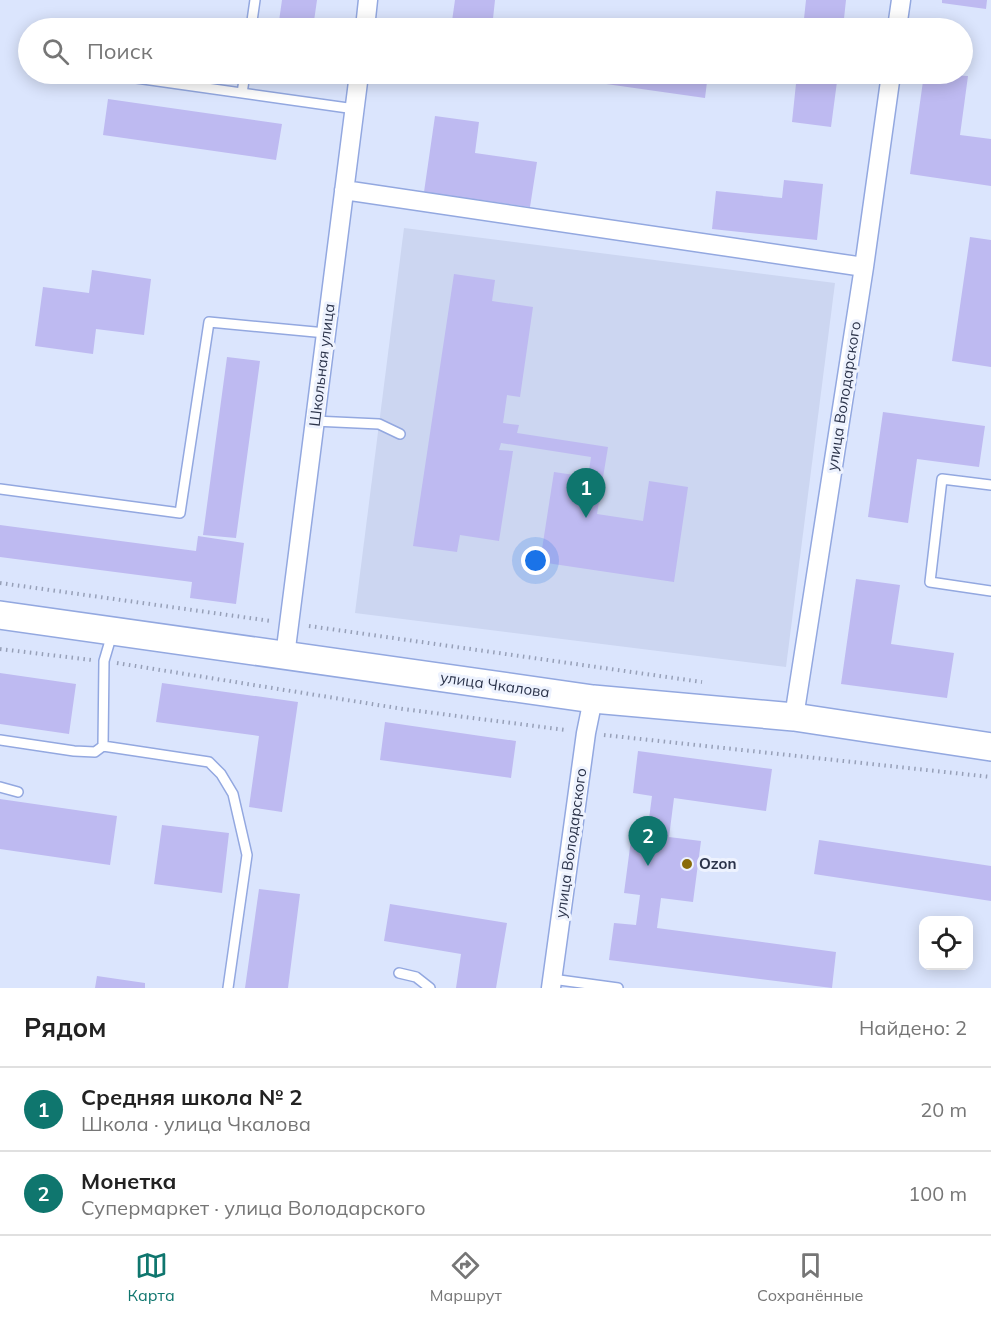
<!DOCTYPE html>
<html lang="ru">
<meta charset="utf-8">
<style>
:root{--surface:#fff;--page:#f6f6f6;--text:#222;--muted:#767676;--line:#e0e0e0;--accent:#0f766e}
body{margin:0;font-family:Mulish,sans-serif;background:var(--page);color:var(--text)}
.controls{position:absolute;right:18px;bottom:18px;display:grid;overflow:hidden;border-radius:12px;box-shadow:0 3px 15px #0003}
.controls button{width:54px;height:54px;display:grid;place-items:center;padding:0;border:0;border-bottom:2px solid var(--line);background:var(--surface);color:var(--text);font:30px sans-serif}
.you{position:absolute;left:536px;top:561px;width:21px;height:21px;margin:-15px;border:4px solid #fff;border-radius:50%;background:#1a73e8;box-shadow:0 0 0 9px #1a73e833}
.badge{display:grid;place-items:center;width:39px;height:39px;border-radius:50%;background:var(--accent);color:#fff;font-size:20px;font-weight:700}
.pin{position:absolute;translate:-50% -50px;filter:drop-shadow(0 2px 3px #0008)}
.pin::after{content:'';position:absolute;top:32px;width:21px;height:18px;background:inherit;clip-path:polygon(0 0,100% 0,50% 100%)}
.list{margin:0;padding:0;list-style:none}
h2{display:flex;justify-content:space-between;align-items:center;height:78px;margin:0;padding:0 24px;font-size:26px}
h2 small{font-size:20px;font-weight:400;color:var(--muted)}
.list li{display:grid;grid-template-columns:39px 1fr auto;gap:18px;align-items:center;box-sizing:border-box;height:84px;padding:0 24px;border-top:2px solid var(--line)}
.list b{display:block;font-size:22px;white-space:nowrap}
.list p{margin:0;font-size:20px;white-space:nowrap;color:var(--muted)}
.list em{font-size:20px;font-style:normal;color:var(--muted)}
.icon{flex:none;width:33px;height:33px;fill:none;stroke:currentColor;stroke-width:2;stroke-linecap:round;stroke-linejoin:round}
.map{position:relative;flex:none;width:991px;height:988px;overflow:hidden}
.search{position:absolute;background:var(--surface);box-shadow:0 3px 15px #0003;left:18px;right:18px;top:18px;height:66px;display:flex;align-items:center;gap:15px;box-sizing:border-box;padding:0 21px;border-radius:33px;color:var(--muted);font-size:22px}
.sheet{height:246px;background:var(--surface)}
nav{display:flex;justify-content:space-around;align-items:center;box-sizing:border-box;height:84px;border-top:2px solid var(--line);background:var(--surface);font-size:16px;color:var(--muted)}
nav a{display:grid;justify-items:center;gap:3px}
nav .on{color:var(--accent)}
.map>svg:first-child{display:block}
</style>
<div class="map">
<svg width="991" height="988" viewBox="0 0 991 988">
<rect width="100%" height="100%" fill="#dbe5fd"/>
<path fill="#ccd6f1" d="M404,228L835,283L786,667L355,613Z"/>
<path fill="#bebaf1" d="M282,0H317L313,28H278Z
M455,0H495L492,28H451Z
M806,0H846L843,28H803Z
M942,0H987L986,9L942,3Z
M451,74H485L484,79Z
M579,74H708L705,98L578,80Z
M797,74H838L831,127L792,122Z
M924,74L968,76L960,135L991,139V186L910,174Z
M108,99L282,124L276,160L103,135Z
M435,116L479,122L475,153L537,162L530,207L424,192Z
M784,180L823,184L817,240L712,229L716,191L782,198Z
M970,237L991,240V367L952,361Z
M92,270L151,279L144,335L96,329L93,354L35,346L43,287L89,293Z
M454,274L495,280L492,301L533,307L520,397L507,395L503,423L519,425L517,433L608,447L597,514L643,521L649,481L688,487L674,582L540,562L554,472L588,477L591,457L501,443L499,450L513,451L499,541L460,535L457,552L413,546Z
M227,357L260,361L236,538L203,535Z
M883,412L985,426L979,467L917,459L908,523L868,517Z
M0,525L196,551L198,536L244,543L236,604L190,598L192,582L0,557Z
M856,579L900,585L891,644L954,653L947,698L841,684Z
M0,673L76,684L69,734L0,724Z
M162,683L298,702L282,812L249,807L259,736L156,722Z
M385,722L516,741L511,778L380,760Z
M638,751L772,769L766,811L674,798L669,837L701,841L693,902L661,898L657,928L836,952L832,988L609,960L614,923L636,925L640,895L624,893L632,832L647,834L652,796L633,793Z
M0,799L117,816L110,865L0,849Z
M162,825L229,833L222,893L154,884Z
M819,840L991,866V901L814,874Z
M259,889L300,894L288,988H245Z
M390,904L507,923L496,988H456L461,954L384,941Z
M97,976L145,983V988H95Z"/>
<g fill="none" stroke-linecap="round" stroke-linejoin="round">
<defs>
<path id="lane" d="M251,28L255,0
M115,75L355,109
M242,93L245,74
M314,421L379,424L400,434
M991,485L942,479L930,582L991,591
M0,489L180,513L209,322L326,333
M0,740L74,751L95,752L103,746L104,661L112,634
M103,746L209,762L221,774L233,794L247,855L228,988
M0,787L18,792
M399,973L416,977L430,988
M552,979L618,988"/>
<path id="street" d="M365,28L368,0
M897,28L901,0
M344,190L864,267
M285,656L359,74
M794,717L864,267L891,74
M551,988L586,733L593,699"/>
<path id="secondary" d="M0,615L593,699L794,717L991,747"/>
</defs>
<use href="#lane" stroke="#93a8e0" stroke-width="12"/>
<use href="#street" stroke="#93a8e0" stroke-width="21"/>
<use href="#secondary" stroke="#93a8e0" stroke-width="30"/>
<path stroke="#97a0b8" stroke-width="4" stroke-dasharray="1.5 4.5" stroke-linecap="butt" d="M0,583L271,621
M309,626L702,682
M0,649L92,660
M117,663L403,709L566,730
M604,735L991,777"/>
<use href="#lane" stroke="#fff" stroke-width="9"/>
<use href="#street" stroke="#fff" stroke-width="18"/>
<use href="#secondary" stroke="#fff" stroke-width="27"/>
</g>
<circle fill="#896b09" stroke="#edf2fe" stroke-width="2" cx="687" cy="864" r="6"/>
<g text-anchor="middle" stroke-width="6" stroke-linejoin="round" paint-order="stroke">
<g font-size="15" fill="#2b334a" stroke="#edf2fe">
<text transform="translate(322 365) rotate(-83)" y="5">Школьная улица</text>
<text transform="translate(844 396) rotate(-81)" y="5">улица Володарского</text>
<text transform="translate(495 685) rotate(8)" y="5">улица Чкалова</text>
<text transform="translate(571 843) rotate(-82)" y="5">улица Володарского</text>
</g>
<g font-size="15" font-weight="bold" fill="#2b334a" stroke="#edf2fe" text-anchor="start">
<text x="699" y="869">Ozon</text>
</g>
</g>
</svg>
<div class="controls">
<button><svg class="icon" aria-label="locate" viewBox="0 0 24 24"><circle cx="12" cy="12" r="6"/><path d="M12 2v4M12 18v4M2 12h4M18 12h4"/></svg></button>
</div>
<div class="you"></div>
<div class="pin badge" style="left:586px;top:518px">1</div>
<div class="pin badge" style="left:648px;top:866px">2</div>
<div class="search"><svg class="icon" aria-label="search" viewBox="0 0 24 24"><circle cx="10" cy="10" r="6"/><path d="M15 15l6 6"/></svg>Поиск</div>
</div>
<section class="sheet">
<h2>Рядом<small>Найдено: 2</small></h2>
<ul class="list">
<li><span class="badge">1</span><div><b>Средняя школа № 2</b><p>Школа · улица Чкалова</p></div><em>20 m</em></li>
<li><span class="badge">2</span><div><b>Монетка</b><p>Супермаркет · улица Володарского</p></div><em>100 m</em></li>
</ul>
</section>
<nav>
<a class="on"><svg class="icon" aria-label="map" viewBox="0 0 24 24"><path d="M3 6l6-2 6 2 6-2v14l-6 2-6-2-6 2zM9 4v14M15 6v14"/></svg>Карта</a>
<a><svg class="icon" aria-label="directions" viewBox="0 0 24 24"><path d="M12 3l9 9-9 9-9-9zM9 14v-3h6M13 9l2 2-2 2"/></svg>Маршрут</a>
<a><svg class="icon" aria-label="saved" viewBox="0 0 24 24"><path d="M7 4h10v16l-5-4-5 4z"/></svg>Сохранённые</a>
</nav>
